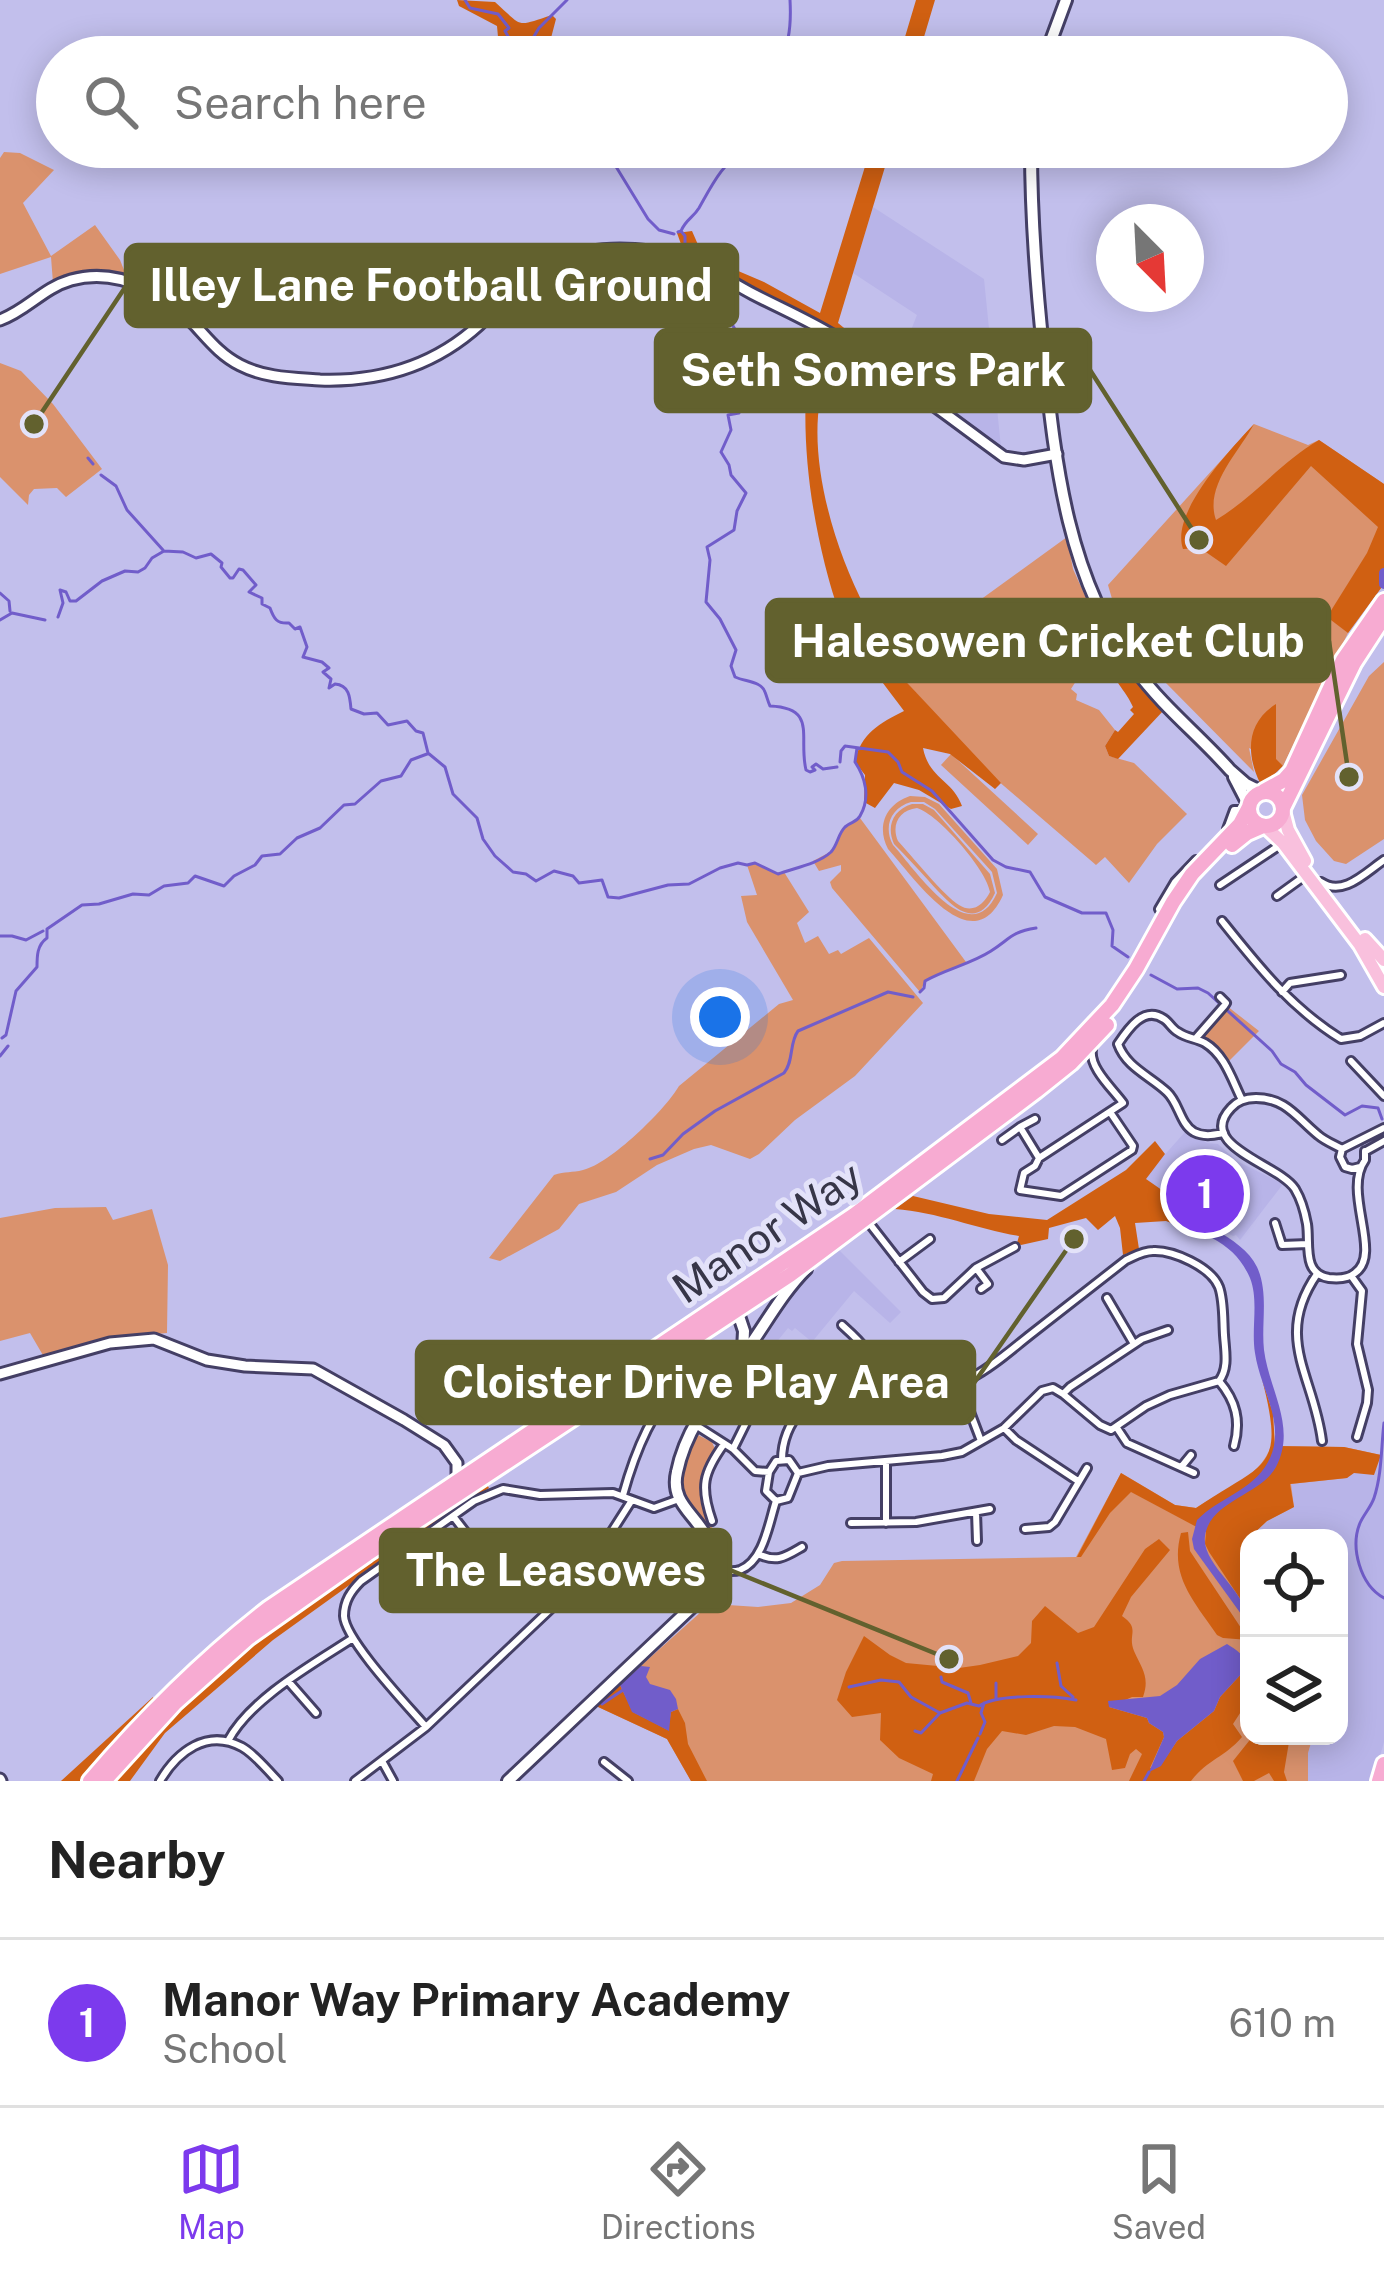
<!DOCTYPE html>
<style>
:root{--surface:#fff;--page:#f6f6f6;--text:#222;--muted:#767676;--line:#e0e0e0;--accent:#7c3aed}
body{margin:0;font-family:"Public Sans",sans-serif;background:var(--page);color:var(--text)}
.controls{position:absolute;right:36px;bottom:36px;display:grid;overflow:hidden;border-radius:24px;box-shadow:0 6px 30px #0003}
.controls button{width:108px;height:108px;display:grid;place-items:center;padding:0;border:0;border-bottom:3px solid var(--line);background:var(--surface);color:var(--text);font:60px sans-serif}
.compass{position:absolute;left:1096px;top:204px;width:108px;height:108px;border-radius:50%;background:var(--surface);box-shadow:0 6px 30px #0003;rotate:156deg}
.you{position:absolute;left:720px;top:1017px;width:42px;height:42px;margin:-30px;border:9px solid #fff;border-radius:50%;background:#1a73e8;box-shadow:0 0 0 18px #1a73e833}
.badge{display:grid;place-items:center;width:78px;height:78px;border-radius:50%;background:var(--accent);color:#fff;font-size:39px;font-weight:700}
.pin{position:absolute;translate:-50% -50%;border:6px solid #fff;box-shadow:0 3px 12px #0006}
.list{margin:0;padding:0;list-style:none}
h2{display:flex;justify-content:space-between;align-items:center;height:156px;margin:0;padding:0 48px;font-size:51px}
h2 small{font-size:39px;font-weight:400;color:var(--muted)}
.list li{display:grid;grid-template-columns:78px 1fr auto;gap:36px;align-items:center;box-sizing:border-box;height:168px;padding:0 48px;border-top:3px solid var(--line)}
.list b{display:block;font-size:45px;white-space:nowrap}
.list p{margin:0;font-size:39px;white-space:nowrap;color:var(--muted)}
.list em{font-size:39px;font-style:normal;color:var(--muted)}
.icon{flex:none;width:66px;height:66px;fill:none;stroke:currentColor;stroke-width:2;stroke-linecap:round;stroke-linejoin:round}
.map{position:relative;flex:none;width:1384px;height:1781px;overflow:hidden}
.search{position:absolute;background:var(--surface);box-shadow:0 6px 30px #0003;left:36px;right:36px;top:36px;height:132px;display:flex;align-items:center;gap:30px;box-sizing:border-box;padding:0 42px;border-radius:66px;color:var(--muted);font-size:45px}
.sheet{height:324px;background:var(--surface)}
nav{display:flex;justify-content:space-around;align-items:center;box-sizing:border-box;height:168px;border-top:3px solid var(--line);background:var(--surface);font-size:33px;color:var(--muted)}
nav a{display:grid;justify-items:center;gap:6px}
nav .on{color:var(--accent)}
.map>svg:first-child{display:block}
</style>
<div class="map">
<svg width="1384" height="1781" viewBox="0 0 1384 1781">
<rect width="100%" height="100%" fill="#c2bfec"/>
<path fill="#b8b4e8" d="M873,207L984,279L1001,448L896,368L917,315L853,273Z
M1186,1131L1207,1143L1218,1144L1237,1161L1283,1184L1240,1240L1236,1235L1233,1236L1191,1215L1127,1205L1151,1170Z
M838,1249L901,1312L890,1323L854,1291L812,1342L795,1328L792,1331L788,1328L775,1344L771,1341L758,1348L800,1285Z
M1384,1437V1742L1373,1781H1307L1308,1753L1313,1736H1339V1538H1250L1267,1521L1294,1507L1290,1484L1381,1455Z"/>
<path fill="#da926d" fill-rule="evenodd" d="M4,152L20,153L54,170L23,203L51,256L95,225L120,260L126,275C99,270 79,273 53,283L51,257L0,274V158Z
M0,363L21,371L53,404L102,469L66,497L57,488L34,489L29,495L28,505L0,477Z
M1254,424L1308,445L1319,440L1384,484V584L1348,633L1283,766L1249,748L1254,772L1161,678L1122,633L1108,585Z
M1067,537L1073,569L1102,633L1095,651L1071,689L1077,694L1076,700L1099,710L1115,730L1105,746L1109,756L1134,763L1187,814L1157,844L1129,883L1105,857L1096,865L990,774L897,672L872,627L877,610L922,642Z
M1384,662V839L1346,864L1334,861L1316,841L1305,820L1302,795L1369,676Z
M951,754L1038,834L1028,845L941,765Z
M910,796L925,797L939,804L997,869L1003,895C972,964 914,877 888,849C876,826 886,804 910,796ZM911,802H924L935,809L992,872L997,893C970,953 915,869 893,845C883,826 891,808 911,802Z
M912,804H923L934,810L990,874L995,893C975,936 947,901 928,880C917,868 906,856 894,844C886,826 893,810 912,804ZM917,808C938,814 987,870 990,892C984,904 973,914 959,905C945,897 911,855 898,841C891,825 899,810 917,808Z
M860,818L966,962L925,981L920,992L832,888L830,882L841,871V865L819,871L813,861L832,851L843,828Z
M755,863L775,873L784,872L809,912L797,923L805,943L818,936L829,954L838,950L841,954L869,938L923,1003L855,1076L795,1120L759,1154L750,1159L711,1145L694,1149L657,1165L616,1192L579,1204L559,1229L500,1261L489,1258L554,1175C565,1171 572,1173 583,1170C610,1164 665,1110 679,1086L779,1004L793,1000L747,922L741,896L757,895L747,865Z
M1227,1006L1259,1031L1228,1062L1220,1049L1202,1034Z
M106,1207L113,1220L152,1209L168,1265L167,1333L94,1340L44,1357L30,1333L0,1341V1218L55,1208Z
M696,1434L712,1442L715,1449C695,1487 701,1505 719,1542L714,1545C685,1504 668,1482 696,1434Z
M1271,1446L1344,1447L1381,1455L1353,1466L1347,1478L1291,1484L1294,1507L1267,1521L1249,1538V1736H1313L1308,1753V1781H691L667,1739L596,1706L702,1611L728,1605L758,1607L791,1603L820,1585L834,1563L842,1561L1076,1557L1121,1473L1175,1505L1196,1508C1223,1490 1260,1478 1271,1446Z"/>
<path fill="#d06012" d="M457,0L495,2C524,28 515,27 552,15L556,19L546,57H535V47L525,43L503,42L498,37L497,26L459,6Z
M916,0H935L918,57H899Z
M871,147H891L838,323L849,332L842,337L686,258L677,233L692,231L703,256L764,282L820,313Z
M812,334L834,345C829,363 823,381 820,400C809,464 835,550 865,607L877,610L872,627L897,672L1001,783L995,789L950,754L923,748C929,779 952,779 962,806L951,809L919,790L894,783L875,808L864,802L865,775L855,762C860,734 880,723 904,711C886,686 865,662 850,635C838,614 831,588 825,565C806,488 799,412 812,334Z
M1254,424C1239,452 1204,486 1216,520C1253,498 1281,462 1319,440L1384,484V584L1348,633L1327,617L1367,553L1378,527L1311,466L1226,566L1200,548L1183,549C1170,512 1231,449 1254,424Z
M1117,656L1164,710L1118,759L1109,756L1105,746L1115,730L1118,732L1134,714L1130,710L1133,707C1126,690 1111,680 1110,660Z
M1276,704V759L1283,766L1266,782L1260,783C1246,754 1246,723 1276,704Z
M1155,1141L1165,1154L1146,1179L1218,1229L1212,1238L1166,1221L1135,1223L1139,1249L1123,1255L1120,1228L1115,1216L1098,1230L1086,1218L1049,1228L1048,1239L1021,1245L1017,1243L1019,1236C977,1229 937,1212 895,1209L913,1196L989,1214L1047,1220L1126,1170Z
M1262,1379L1273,1413L1275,1446L1344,1447L1381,1455L1374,1475L1354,1473L1347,1478L1290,1484L1294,1507L1267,1521L1249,1538V1612L1209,1552L1205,1544L1206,1532L1131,1492L1110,1513L1081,1557H1077L1121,1473L1175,1505L1196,1508C1265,1461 1286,1472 1262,1379Z
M486,1483L489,1488L433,1525L273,1640L165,1733L130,1781H113L158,1727L272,1626Z
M1188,1532L1190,1551L1249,1640L1223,1638L1217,1635C1194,1601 1169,1576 1181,1533Z
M1159,1539L1170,1550L1131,1597L1122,1616C1141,1629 1127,1634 1134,1651C1142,1669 1150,1677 1143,1697H1132L1109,1707L1147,1718L1149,1723L1163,1732L1164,1737L1150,1768L1160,1766L1177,1741L1214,1711L1220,1697L1244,1671L1249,1662V1718L1242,1710L1233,1724L1242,1737C1225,1757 1207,1760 1191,1781H1129L1142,1754L1136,1749L1130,1754L1125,1768L1112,1770L1106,1739L1075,1727L1054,1726L1026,1735L1002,1731L987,1749L974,1781H931L933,1774L899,1758L880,1740L881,1713L852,1717L837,1700L846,1672L864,1636L890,1655L906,1663L959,1668L980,1665L1018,1656L1031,1643L1032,1621L1045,1606L1078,1633L1094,1627L1145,1549Z
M620,1685L633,1712L668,1730L671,1712L678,1709L685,1723L688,1744L707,1781H691L667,1739L596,1706Z
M153,1697L155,1702L103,1753L80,1781H61Z
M1253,1736H1290L1284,1772L1287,1781H1274L1269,1773L1254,1781H1243L1233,1761Z"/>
<path fill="#715dca" d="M1216,1230C1232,1240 1249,1250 1257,1267C1269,1293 1261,1323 1264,1350C1269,1390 1297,1427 1276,1467C1261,1495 1210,1501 1205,1536C1201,1565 1249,1592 1249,1625L1194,1549L1192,1539L1197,1520C1220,1497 1252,1491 1268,1462C1288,1426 1260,1389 1255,1353C1251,1328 1259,1301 1250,1278C1241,1258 1230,1248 1212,1238Z
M1227,1644C1238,1651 1248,1656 1244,1671L1220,1697L1214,1711L1177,1741L1161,1766L1149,1772L1164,1737L1163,1732L1149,1723L1147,1718L1109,1707L1108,1701L1160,1696L1177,1685L1200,1659Z
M641,1666L650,1667L646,1677L650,1684L670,1690L676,1699L678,1709L671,1712L669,1731L632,1712L620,1685Z"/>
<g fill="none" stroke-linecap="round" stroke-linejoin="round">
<path stroke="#715dca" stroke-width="3" d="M465,0L470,8L498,14L509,28L505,31L509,38L536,45L539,57
M530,43L539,28L567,0
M781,57C791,41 791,18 790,0
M604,147L648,219L659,230L674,234
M681,231C686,219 693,218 699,208C712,185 723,162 748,147
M678,232L681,231L685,236V252
M688,269L725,312L740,338L753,340L758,350L745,363L746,369L757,379V387L743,400L739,413L728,415L731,430L721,452L729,465L731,475L746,493L737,511L734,530L707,547L710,560L706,602L720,619L736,650L731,666L735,677C746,682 761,681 765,692C767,697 768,702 770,706C818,708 798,737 806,770L810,772L815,770L812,767L816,764L823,769L837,767
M88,458L93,464
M101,475L116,486L127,510L163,550
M0,593L9,601L10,611
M58,617L63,603L60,590L66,592L70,601H76L102,581L125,571L138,572L145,568L152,558L164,551L183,552L196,558L211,554L222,563L221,567L230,578H233L239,569L243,570L256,585L249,592L262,598V604L270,608C274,619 277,624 289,623L295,629L300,627L307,647L303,657L322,662L329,668L323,672L331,679L329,688L335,684C349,685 350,697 351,709L364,714L377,713L388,725L407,721L416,731L423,733L428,753L445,767L453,794L477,818L483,839L495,856L513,872L526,874L536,881L554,871L573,876L579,883L602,880L608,897L619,898L668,885L689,884L720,868L738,863L747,865L755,863L778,874C794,868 818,864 831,852C838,844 838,834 845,827C852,821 856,823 860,816C871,797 865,777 855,762L857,748
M0,620L12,613L45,620
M840,762L841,751L845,746L888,752L898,762L902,772L932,791L993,860L1006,867L1030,872L1045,897L1082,913H1106L1113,930L1112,946L1128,957
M0,936H12L26,940L43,931
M1151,975L1177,989L1198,988L1208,993L1272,1051L1281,1064L1295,1072L1306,1085L1345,1115L1362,1106L1378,1108L1382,1119
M920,992L924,988L925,981C946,969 971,964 991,951C1010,939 1011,932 1036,928
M2,1038L6,1035L16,991L37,967C37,956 37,945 47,938V929L82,905L99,904L133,894L149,895L164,886L188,883L195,876L224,886L234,876L255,865L262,856L280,854L297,838L320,828L344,805L355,804L381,781L401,776L411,760L427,754
M0,1056L8,1046
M650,1159L663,1155L683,1134L715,1111L784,1073C794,1061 789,1043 798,1031L888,992L913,997
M1384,1423C1381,1448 1382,1474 1374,1498C1371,1507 1364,1514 1360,1523C1350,1547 1360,1585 1384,1598
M1057,1663L1061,1686L1073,1697
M941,1677L942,1682L968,1693L971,1703
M849,1687L881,1680L899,1682L911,1697L940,1713L967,1703L979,1706C998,1693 1055,1696 1076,1700
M996,1698V1683
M602,1704L623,1690
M915,1731L921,1733L940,1713
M980,1734L985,1722L981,1713L984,1703
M957,1781L978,1738
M1144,1781L1149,1772"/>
<path stroke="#715dca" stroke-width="10" d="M1384,573V584"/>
<defs>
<path id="minor" d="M1227,829L1234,810H1247
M1321,882C1343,897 1365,873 1384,860
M1220,885L1280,845
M1277,896L1306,875
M1159,909L1175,882L1196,860
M1222,921C1258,966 1291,1008 1341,1039L1360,1036L1384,1023
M1282,992L1290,983L1341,975
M1196,1038L1224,1006L1226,1003L1220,997
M1351,1061L1384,1096
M1035,1119L1020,1127L1039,1158L1123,1103C1112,1088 1089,1068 1092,1049
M1224,1133C1213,1135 1204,1137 1194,1132C1180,1124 1179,1103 1167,1092C1150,1076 1126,1067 1118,1044C1128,1029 1144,1005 1164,1019C1169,1022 1172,1029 1178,1032C1186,1038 1196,1038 1205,1043C1225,1055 1232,1080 1242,1100
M1002,1140L1020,1127
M1342,1149C1333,1144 1325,1141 1318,1135C1297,1118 1286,1098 1256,1098C1247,1098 1237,1101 1231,1108C1195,1146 1279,1164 1295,1189C1301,1199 1305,1213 1307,1224C1310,1244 1302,1274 1329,1278C1338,1279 1348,1279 1355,1273C1383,1254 1342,1192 1365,1160V1151
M1342,1149L1384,1128
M1342,1149L1340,1157L1345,1167L1352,1169L1360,1167
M1366,1151L1384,1141
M1039,1158L1035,1166L1024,1173L1020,1190L1061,1196L1132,1150L1133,1146L1110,1112
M866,1219L923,1292L932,1299L944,1298L976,1268L1015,1247
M1275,1223L1282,1245L1308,1244
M899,1262L930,1239
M976,1268L988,1284L981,1289
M1317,1274C1273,1338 1314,1376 1322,1441
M1352,1277L1362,1291L1357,1344L1368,1390L1367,1403L1357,1437
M1107,1298L1134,1344
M842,1325C862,1343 873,1352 874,1380
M1219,1381C1236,1401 1241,1421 1234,1446
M959,1383L981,1441
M697,1426L733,1449L755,1471L769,1472
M1004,1428L1016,1440L1078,1481
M1117,1428L1127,1443L1194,1473
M733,1449L773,1368
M782,1460C782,1440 789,1424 802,1409C856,1349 912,1407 969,1379C991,1368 1011,1350 1030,1335C1062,1310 1094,1285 1126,1260C1135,1256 1143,1251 1153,1251C1173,1250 1211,1267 1219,1287C1224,1301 1223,1320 1224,1335C1225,1351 1229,1368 1219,1381L1170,1395L1146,1406L1111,1430L1100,1425L1063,1394
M789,1460L798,1473L788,1498L776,1501L766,1491L769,1472L776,1461Z
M1182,1466L1191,1455
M798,1473L828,1466L942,1456L962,1452L1004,1428L1042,1391L1053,1388L1063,1394L1070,1387L1142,1339L1168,1330
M623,1495C636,1448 653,1409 686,1373
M976,1512L977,1541
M453,1516L487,1560
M712,1521C700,1487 703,1473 724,1444
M851,1523L916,1522L990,1509
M886,1523V1461
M1025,1529L1049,1527L1055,1522L1087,1468
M758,1554C777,1563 785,1557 802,1547
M396,1557L433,1604L438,1599
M480,1565L492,1556
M711,1569C720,1570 731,1573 740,1570C764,1561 769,1522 776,1501
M288,1681L316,1713
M426,1727C408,1706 345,1640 344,1616C344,1601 351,1591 361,1581L474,1501L503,1489L540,1495L613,1493L654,1508L679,1499
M228,1741C250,1699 313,1664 353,1638
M382,1761L393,1781
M604,1762L628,1781
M160,1781C177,1752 207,1728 242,1747C256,1755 267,1770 278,1781
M355,1781L426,1727L559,1601L593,1561L632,1500"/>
<path id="tertiary" d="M0,320C26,311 43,288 71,280C117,267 160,292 193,323C208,339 220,355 240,365C265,378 293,378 320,380C380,382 434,366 479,325C496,309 512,289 531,274C570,244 634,245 680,257C705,264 730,282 753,294C780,308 808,320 834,336C892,373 948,416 1004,457L1024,460L1057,454
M0,1374L110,1343L154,1339L207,1360L245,1366L313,1369L404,1420L444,1445L457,1463V1481
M0,1779L1,1781"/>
<path id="secondary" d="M1045,57L1066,0
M1031,147C1031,214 1036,282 1043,348C1055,460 1066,578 1136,670C1163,707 1200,736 1230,770L1246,784L1262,792
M1234,777L1249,806
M735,1304L744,1331L743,1350
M508,1781L694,1605C711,1587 717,1559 706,1536C694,1513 670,1502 677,1472C687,1422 723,1385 751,1344C769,1318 784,1291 806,1269"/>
<path id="primary" d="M1283,811L1288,830L1305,861
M1265,826L1283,843L1360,945L1384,987
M1365,939L1384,960"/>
<path id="trunk" d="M1264,791L1284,780L1292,771L1343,660L1384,601
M1249 809a17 17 0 1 1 34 0a17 17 0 1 1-34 0Z
M1283,808L1354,663L1384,617
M1232,845L1247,833L1263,826
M90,1781C144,1718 203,1659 269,1608L854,1215L1062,1058L1112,1005L1136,969L1173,902L1192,874L1240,824L1249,807
M104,1781L175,1703L248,1638L367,1554L790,1275L1036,1091L1071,1063L1107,1025
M1379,1781L1384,1764"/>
</defs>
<use href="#minor" stroke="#443f65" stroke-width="12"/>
<use href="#tertiary" stroke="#443f65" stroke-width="15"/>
<use href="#secondary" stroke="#443f65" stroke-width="16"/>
<use href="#primary" stroke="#fff" stroke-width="18"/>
<use href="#trunk" stroke="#fff" stroke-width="20"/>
<use href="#minor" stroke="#fff" stroke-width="6"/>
<use href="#tertiary" stroke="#fff" stroke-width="9"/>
<use href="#secondary" stroke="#fff" stroke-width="10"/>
<use href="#primary" stroke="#f9c0dd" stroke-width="12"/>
<use href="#trunk" stroke="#f7abd2" stroke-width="14"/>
</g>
<g text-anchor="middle" stroke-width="10" stroke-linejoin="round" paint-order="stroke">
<g font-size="42" fill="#373648" stroke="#e3e2f9">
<text transform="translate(767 1232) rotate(-34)" y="15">Manor Way</text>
</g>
</g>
<path fill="none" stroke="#62612e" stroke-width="4.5" d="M34 424L126 286M1199 540L1090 370M1349 777L1329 641M1074 1239L974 1383M949 1659L730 1570"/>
<g fill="#62612e" stroke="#e3e2f9" stroke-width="4.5">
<circle cx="34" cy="424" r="12"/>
<circle cx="1199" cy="540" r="12"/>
<circle cx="1349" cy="777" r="12"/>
<circle cx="1074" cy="1239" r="12"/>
<circle cx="949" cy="1659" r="12"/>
</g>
<g fill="#62612e" stroke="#62612e" stroke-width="4.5">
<rect x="126" y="245" width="611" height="81" rx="12"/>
<rect x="656" y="330" width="434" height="81" rx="12"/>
<rect x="767" y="600" width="562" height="81" rx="12"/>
<rect x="417" y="1342" width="557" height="81" rx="12"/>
<rect x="381" y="1530" width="349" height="81" rx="12"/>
</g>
<g font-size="45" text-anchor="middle" font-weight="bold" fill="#fff">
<text x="431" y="301">Illey Lane Football Ground</text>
<text x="873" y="386">Seth Somers Park</text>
<text x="1048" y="657">Halesowen Cricket Club</text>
<text x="696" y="1398">Cloister Drive Play Area</text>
<text x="556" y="1586">The Leasowes</text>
</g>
</svg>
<div class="controls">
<button><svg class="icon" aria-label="locate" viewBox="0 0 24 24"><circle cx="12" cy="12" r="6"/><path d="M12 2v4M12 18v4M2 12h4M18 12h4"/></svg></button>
<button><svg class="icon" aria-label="layers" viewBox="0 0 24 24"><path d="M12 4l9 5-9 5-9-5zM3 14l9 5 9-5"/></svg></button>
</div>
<svg class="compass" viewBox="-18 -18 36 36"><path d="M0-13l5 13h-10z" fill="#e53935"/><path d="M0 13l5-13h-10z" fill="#767676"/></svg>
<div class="you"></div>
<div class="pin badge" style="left:1205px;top:1194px">1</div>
<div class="search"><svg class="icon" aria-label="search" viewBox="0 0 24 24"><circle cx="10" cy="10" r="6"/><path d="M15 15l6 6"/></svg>Search here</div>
</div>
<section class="sheet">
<h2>Nearby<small></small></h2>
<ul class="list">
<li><span class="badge">1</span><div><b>Manor Way Primary Academy</b><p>School</p></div><em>610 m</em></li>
</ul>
</section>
<nav>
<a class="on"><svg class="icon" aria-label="map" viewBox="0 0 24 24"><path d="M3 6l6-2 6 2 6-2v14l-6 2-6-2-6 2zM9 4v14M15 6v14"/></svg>Map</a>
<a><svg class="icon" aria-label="directions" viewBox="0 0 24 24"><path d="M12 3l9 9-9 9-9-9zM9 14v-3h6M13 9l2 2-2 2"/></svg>Directions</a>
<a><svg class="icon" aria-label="saved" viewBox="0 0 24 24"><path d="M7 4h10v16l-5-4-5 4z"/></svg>Saved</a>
</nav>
